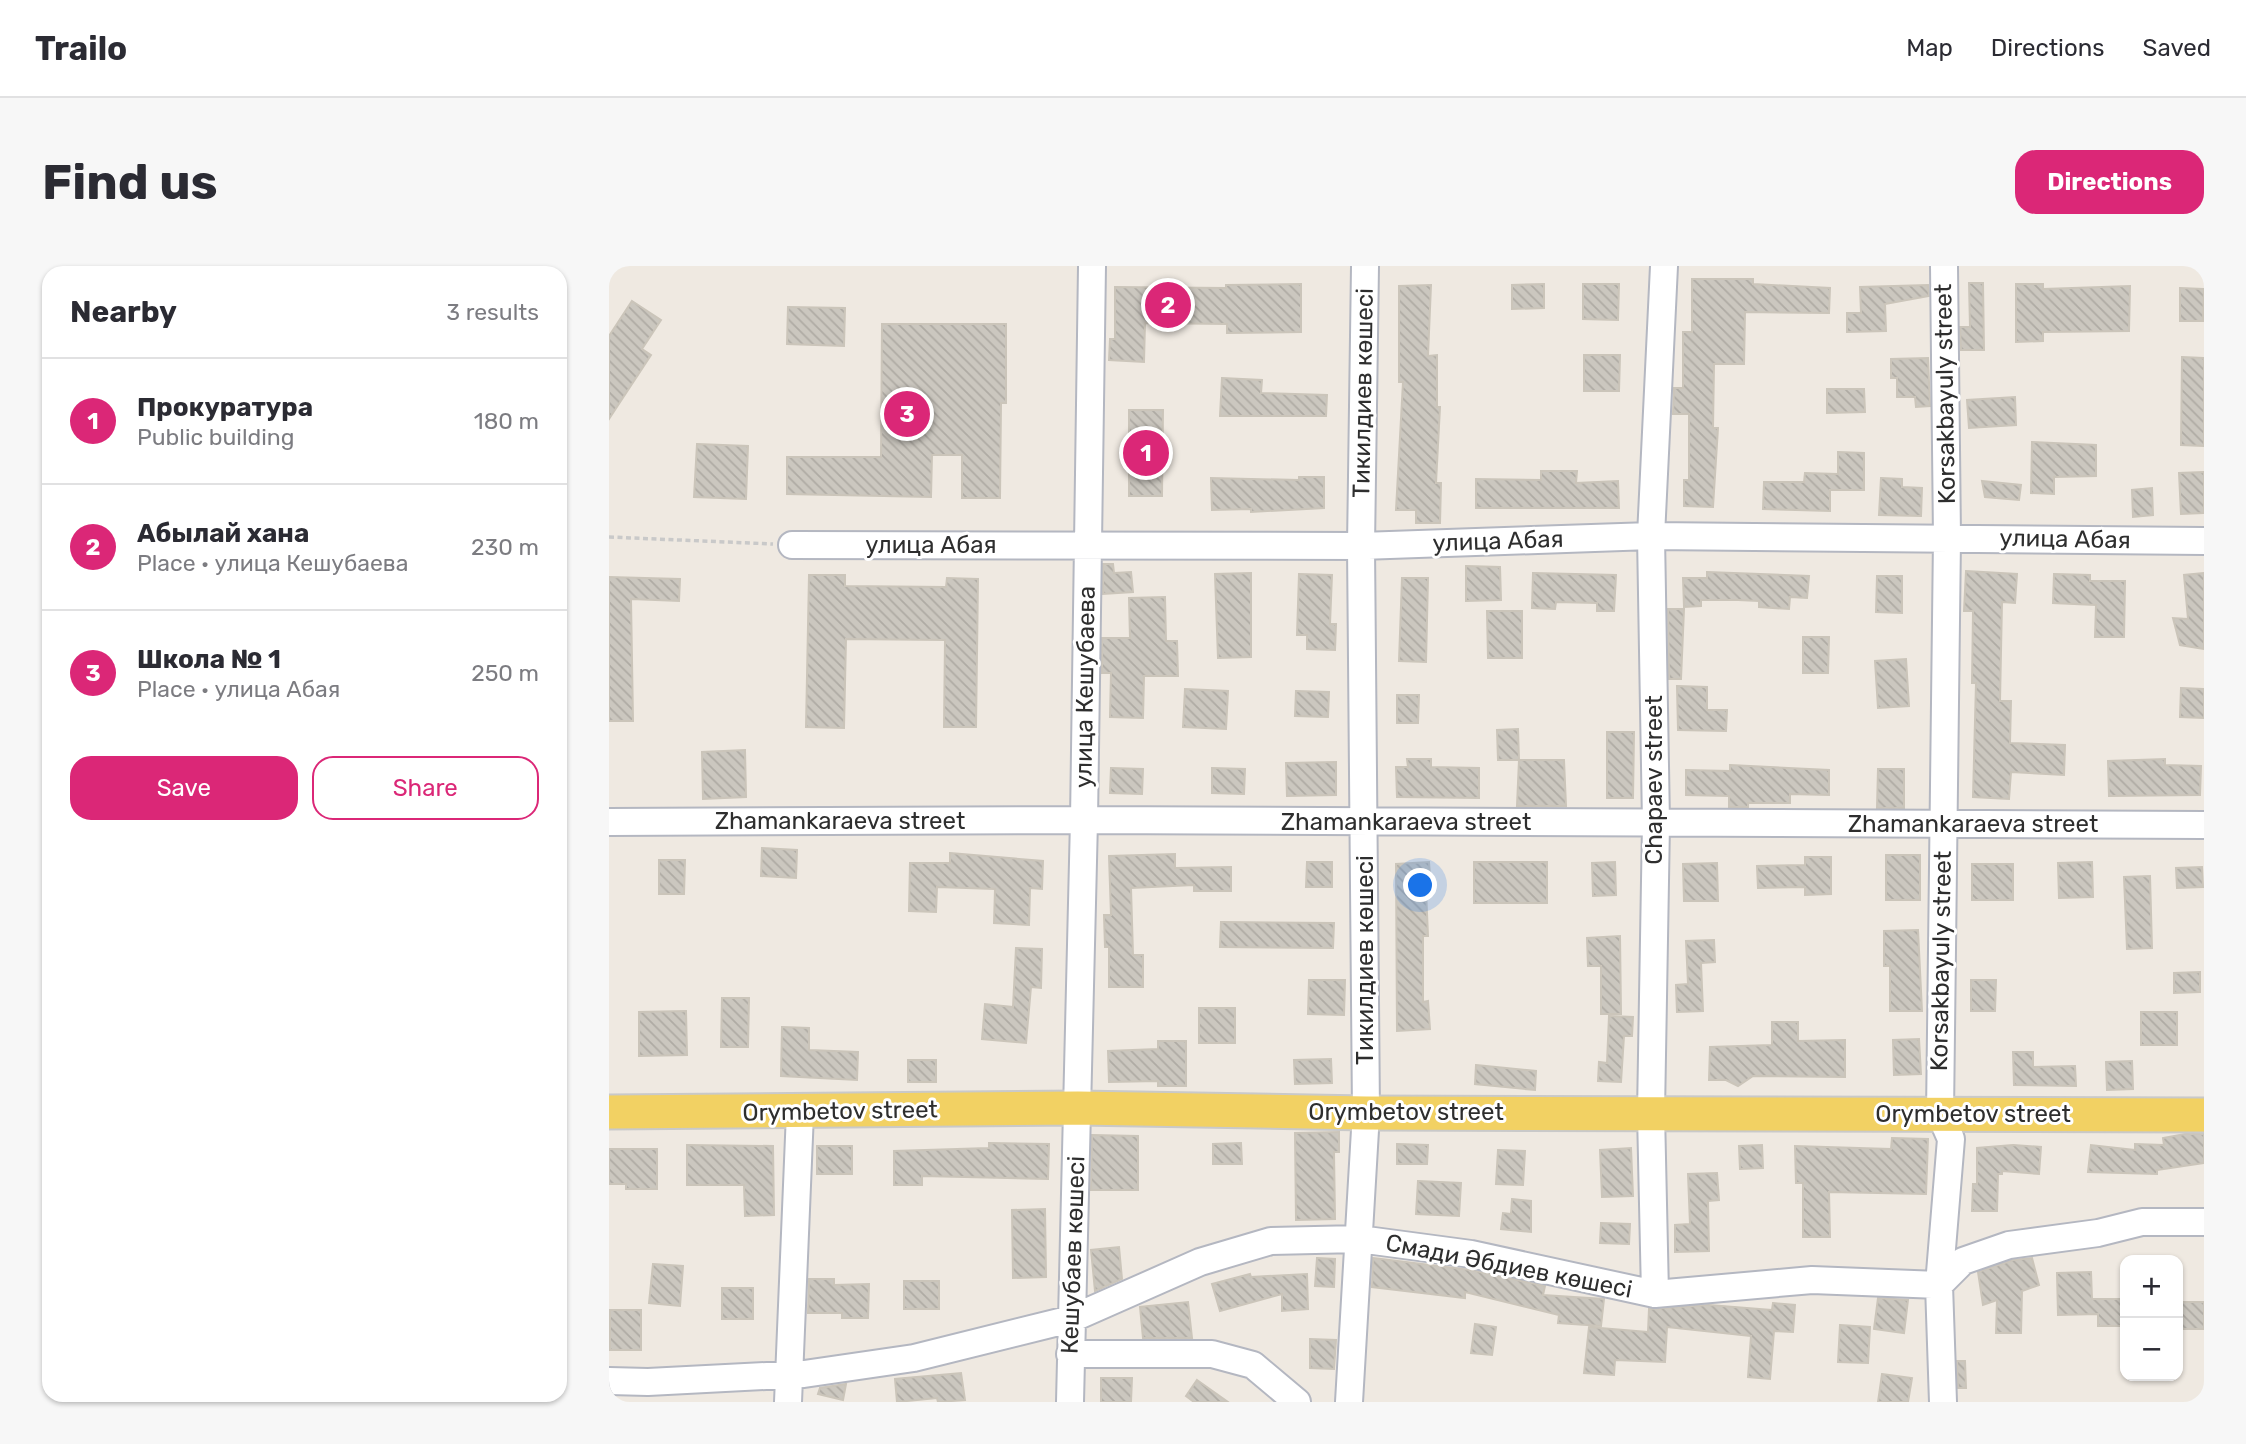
<!DOCTYPE html>
<meta charset="utf-8">
<style>
:root{--surface:#fff;--page:#f7f7f7;--text:#2b2b33;--muted:#7c7c81;--line:#e1e1e2;--accent:#db2777}
body{margin:0;font-family:Rubik,sans-serif;background:var(--page);color:var(--text)}
.controls{position:absolute;right:21px;bottom:21px;display:grid;overflow:hidden;border-radius:14px;box-shadow:0 2px 5px #0004}
.controls button{width:63px;height:63px;display:grid;place-items:center;padding:0;border:0;border-bottom:2px solid var(--line);background:var(--surface);color:var(--text);font:35px sans-serif}
.you{position:absolute;left:812px;top:620px;width:24px;height:24px;margin:-18px;border:5px solid #fff;border-radius:50%;background:#1a73e8;box-shadow:0 0 0 10px #1a73e833}
.badge{display:grid;place-items:center;width:46px;height:46px;border-radius:50%;background:var(--accent);color:#fff;font-size:23px;font-weight:700}
.pin{position:absolute;translate:-50% -50%;border:4px solid #fff;box-shadow:0 2px 7px #0006}
.list{margin:0;padding:0;list-style:none}
h2{display:flex;justify-content:space-between;align-items:center;height:91px;margin:0;padding:0 28px;font-size:30px}
h2 small{font-size:23px;font-weight:400;color:var(--muted)}
.list li{display:grid;grid-template-columns:46px 1fr auto;gap:21px;align-items:center;box-sizing:border-box;height:126px;padding:0 28px;border-top:2px solid var(--line)}
.list b{display:block;font-size:26px;white-space:nowrap}
.list p{margin:0;font-size:23px;white-space:nowrap;color:var(--muted)}
.list em{font-size:23px;font-style:normal;color:var(--muted)}
.actions{display:flex;gap:14px;padding:21px 28px}
.actions a{flex:1;padding:16px 0;border:2px solid var(--accent);border-radius:21px;text-align:center;font-size:24px;color:var(--accent)}
.actions .main{background:var(--accent);color:#fff}
.map{position:relative;flex:none;width:1595px;height:1136px;overflow:hidden;border-radius:21px}
header{display:flex;align-items:center;gap:42px;box-sizing:border-box;height:98px;padding:0 35px;background:var(--surface);border-bottom:2px solid var(--line)}
header strong{font-size:33px}
nav{display:flex;gap:38px;margin-inline-start:auto;font-size:24px}
.intro{display:flex;align-items:center;justify-content:space-between;box-sizing:border-box;height:168px;padding:0 42px}
h1{margin:0;font-size:49px}
.button{padding:18px 32px;border-radius:21px;background:var(--accent);color:#fff;font-size:24px;font-weight:700}
main{display:flex;gap:42px;padding:0 42px}
aside{flex:1;background:var(--surface);border-radius:21px;box-shadow:0 2px 5px #0004}
.map>svg:first-child{display:block}
</style>
<header>
<strong>Trailo</strong>
<nav><a>Map</a><a>Directions</a><a>Saved</a></nav>
</header>
<div class="intro"><h1>Find us</h1><a class="button">Directions</a></div>
<main>
<aside>
<h2>Nearby<small>3 results</small></h2>
<ul class="list">
<li><span class="badge">1</span><div><b>Прокуратура</b><p>Public building</p></div><em>180 m</em></li>
<li><span class="badge">2</span><div><b>Абылай хана</b><p>Place · улица Кешубаева</p></div><em>230 m</em></li>
<li><span class="badge">3</span><div><b>Школа № 1</b><p>Place · улица Абая</p></div><em>250 m</em></li>
</ul>
<div class="actions"><a class="main">Save</a><a>Share</a></div>
</aside>
<div class="map">
<svg width="1595" height="1136" viewBox="0 0 1595 1136">
<defs>
<pattern id="building-back-hatch" width="6" height="6" patternUnits="userSpaceOnUse" patternTransform="scale(1.75)"><rect width="6" height="6" fill="#cbc7bf"/><path d="M-1 5l2 2M0 0l6 6M5-1l2 2" fill="none" stroke="#afaba4"/></pattern>
</defs>
<rect width="100%" height="100%" fill="#efe9e1"/>
<path fill="url(#building-back-hatch)" stroke="#cbc5ba" stroke-width="2" d="M1083,13H1144V18L1221,22L1220,47L1136,46L1135,98H1105L1104,162H1109L1104,241L1075,240V214H1080V148H1064L1065,122H1074V66H1083Z
M1360,17H1374L1375,84H1352L1351,61H1361Z
M692,18V66L618,67V58L536,57L535,96L500,94L501,73H506V21L617,22V19Z
M935,18V42L903,43V19Z
M974,18H1010L1009,54L974,53Z
M1407,18H1434V23L1521,20L1520,65L1434,66V75L1407,76Z
M822,19L819,90L828,89V141H831L827,217H832L831,257H807V244H787L794,116H790V20Z
M1319,19L1320,30L1276,38L1277,65L1238,66V47H1252L1251,21Z
M1571,22L1595,23L1594,55H1571Z
M23,35L52,54L33,83L42,89L0,153V70Z
M179,41L236,42L235,80L178,78Z
M273,58H397V137H392L391,232H353V189H323L322,231L178,228V191H272Z
M975,89H1011L1010,125H975Z
M1573,91L1595,92V180L1572,179Z
M1319,92L1321,140L1307,141L1306,131H1288V112H1282V93Z
M613,112L653,114L652,127L718,129L717,150H611Z
M1218,123H1255L1256,146L1218,147Z
M1406,131L1407,159L1360,162L1358,134Z
M520,144H554L553,230H520Z
M1423,176L1487,179V210L1445,211V228L1422,227Z
M88,178L139,180L137,233L85,231Z
M1229,186L1255,187V224H1221V245L1154,243L1155,216H1195L1196,207L1229,208Z
M932,205H968L967,217L1009,215L1010,242H867V213L932,214Z
M1595,206V247L1572,248L1570,207Z
M690,211H715V242L642,246V243L603,244L602,212L690,214Z
M1272,212L1293,213V221L1313,222L1312,250L1270,249Z
M1373,215L1412,219L1410,234L1376,231Z
M1543,222L1544,249L1524,251L1523,224Z
M494,298H504L505,307L522,306L524,326L494,328Z
M857,300L891,301L892,334L857,335Z
M1357,305L1408,308L1406,337L1393,336L1391,435H1402L1401,477L1456,479L1455,509L1402,506L1400,533L1364,531L1367,417H1363L1364,345H1355Z
M1098,306L1200,310L1198,332L1181,331L1180,343L1150,341V335L1129,334H1092V340L1075,341L1074,312H1098Z
M642,307V391L609,392L606,308Z
M924,307L1007,309L1005,345H988V337L947,336L946,343L923,342Z
M1595,307V383L1571,379L1564,352L1579,353L1575,309Z
M690,308L723,309L721,358H727L726,384L698,383V369H688Z
M1445,308L1481,309V315H1516L1515,371H1486L1487,339L1444,337Z
M200,309H236V320L337,321L338,312L369,313L367,461H335L336,374L237,373L235,462L197,461Z
M1268,310H1293V347L1267,346Z
M0,311L71,313L70,335L22,333L24,455H0Z
M793,312H819L817,396L790,395Z
M556,331L557,375H568L569,410H535L534,452L501,451L502,407H493V372H521L520,332Z
M1059,343H1075L1072,413H1060Z
M878,345H913V392H879Z
M1194,371H1220L1219,407H1194Z
M1297,393L1300,440L1269,442L1266,395Z
M1068,420L1098,421V444H1118L1117,465L1069,464Z
M1572,422L1595,423V452L1571,451Z
M576,423L619,425L617,463L574,461Z
M687,425L720,426L719,451L686,450Z
M788,429H810L809,457H788Z
M909,463L910,494H889L888,464Z
M998,466H1025L1024,532H998Z
M136,484L137,531L94,533L93,486Z
M798,493H822V501L870,502V532L788,531L787,501H799Z
M1556,493V499L1592,500L1591,529L1500,530L1499,495Z
M910,494H955L957,540H908Z
M727,496V529L678,530L677,497Z
M1121,499L1220,504V529L1181,528V537H1139V541H1120V530L1077,529V504L1121,505Z
M502,502L534,503L533,528L501,527Z
M603,502L636,503L635,528L603,527Z
M1269,503H1295V542H1268Z
M153,582L188,584L187,612L152,610Z
M341,587L434,595L433,623L421,622L420,659L385,657L386,623L328,621L327,646L300,645L301,597H341Z
M566,588V602L622,601V625H585V619L522,622L524,689H534V721H500V681H496L495,649H502L500,590Z
M1277,589H1311V634H1277Z
M1196,591H1222V628L1196,629V621L1149,622L1148,600L1196,599Z
M50,594H76L75,628H50Z
M698,596H723V621H697Z
M820,596L822,624H817L819,670H814V736L819,735L821,763L788,765L787,598Z
M865,596H938V637H865Z
M1006,596L1007,629L984,630L983,597Z
M1483,596L1484,631L1450,632L1449,597Z
M1108,597L1109,635H1075L1074,598Z
M1363,598H1404V634H1363Z
M1593,601L1594,621L1568,622L1567,602Z
M1541,610L1543,682L1518,683L1515,611Z
M612,656L725,657L724,682L611,681Z
M1309,664L1313,745H1281V700H1275V665Z
M1011,670L1012,748H992V700H979L978,672Z
M1105,674L1106,696L1092,697L1094,745L1068,746L1067,719L1079,718L1077,675Z
M407,682L433,683L432,722L422,721L417,777L373,773L376,738L404,741Z
M1591,706V726L1565,727V707Z
M700,714H736L735,749L699,748Z
M1362,714H1387L1386,745H1362Z
M113,732H140L139,781H112Z
M590,742H626V777H590Z
M77,745L78,789L30,790V746Z
M1532,746H1568V779H1532Z
M1000,750L1024,751L1023,770H1015L1012,816L989,815L990,796L998,797Z
M1163,756H1189V775L1236,774V811L1144,810L1129,820L1117,814H1100L1101,781L1163,779Z
M173,761L200,762V784L249,786L248,814L172,810Z
M1310,773L1312,808L1285,809L1284,774Z
M549,775H577V820H549V815L500,816L499,785L549,783Z
M1404,786H1424V801L1466,800L1467,820L1405,819Z
M722,793L723,817L686,818L685,794Z
M299,794H327V816H299Z
M1523,795L1524,823L1498,824L1497,796Z
M867,799L927,805L926,824L866,818Z
M730,866V886H725L726,953L687,954L686,867Z
M1576,868H1595V897L1548,904V908L1479,906L1482,879L1526,884V878L1555,879L1554,872Z
M483,869L529,870V924H482Z
M1283,872L1319,873L1317,928L1220,926L1221,971H1194V917H1187L1186,880L1282,883Z
M380,877L440,878L439,913L313,910V919H285V885L380,882Z
M632,877L633,898H604V878Z
M788,878L819,879L818,898H788Z
M78,879L164,880L165,949L136,950L135,919H78Z
M1153,879L1154,902L1131,903L1130,880Z
M1404,879L1432,881L1430,908L1393,905V908H1389L1388,945H1363L1364,918H1368V882Z
M208,880H243V908H208Z
M1022,882L1024,930L993,931L991,884Z
M0,883H48V923H17V918H0Z
M889,884L916,885L914,919L887,918Z
M1108,907L1110,934L1099,935L1100,985L1066,986V959L1081,958L1079,908Z
M809,915L852,917L850,950L807,948Z
M903,933L922,935V966L892,963L894,947L902,948Z
M436,943L437,1011L404,1012L403,944Z
M992,957L1021,958L1020,978L991,977Z
M510,981L513,1013L486,1025L482,984Z
M708,992L726,993L725,1021L706,1020Z
M764,992L862,1004L936,1020L934,1029L995,1033L992,1060L949,1057L950,1049L856,1026V1032L763,1021Z
M1423,992L1430,1019L1413,1025L1412,1067H1387L1388,1034L1374,1039L1369,1006L1404,994Z
M44,998L74,1000L71,1040L40,1037Z
M1482,1006L1483,1033H1514V1060H1489V1048L1449,1049L1448,1007Z
M641,1008L642,1011L698,1008L699,1043L673,1045V1028L611,1045L603,1018Z
M200,1013H225V1019L260,1018L259,1052H233V1047H199Z
M295,1015H330V1043H295Z
M113,1022H144V1053H113Z
M1269,1032L1299,1034L1295,1067L1265,1063Z
M579,1036L583,1072H534L531,1041Z
M1573,1036H1595V1063H1573Z
M1164,1037L1186,1039L1184,1066L1165,1065L1161,1113L1139,1111L1142,1070L1058,1061L1056,1096L1006,1094L1005,1109L975,1107L980,1061L1039,1066L1040,1043L1100,1039L1163,1044Z
M1,1044H32V1084H1Z
M866,1058L887,1061L883,1089L862,1087Z
M1231,1059L1261,1061L1259,1097L1229,1096Z
M701,1073L727,1074L725,1103L701,1102Z
M1348,1095H1356L1357,1122H1349Z
M352,1107L356,1134L329,1136L328,1132L288,1136L286,1113Z
M1273,1108L1303,1112L1299,1136H1269Z
M492,1112H523L522,1136H492Z
M588,1114L619,1136H585L577,1130Z
M237,1118L234,1134L209,1128L211,1122Z"/>
<g fill="none" stroke-linecap="round" stroke-linejoin="round">
<defs>
<path id="minor" d="M183,279L752,280L1042,270L1595,275
M0,556L475,554L1595,559
M1046,1028L1042,847L1047,557L1042,270L1055,0
M461,1088H603L644,1099L688,1136
M0,1115L39,1116L195,1108L305,1092L462,1053L591,996L662,975L750,973L862,988L1046,1028L1203,1014L1330,1019L1354,995L1400,979L1489,967L1533,956H1595
M179,1136L191,847
M461,1136L475,554L483,0
M740,1136L757,847L752,280L756,0
M1334,1136L1330,1019L1342,873L1331,848L1338,272L1335,0"/>
<path id="major" d="M0,846L469,842L757,847L1595,849"/>
</defs>
<use href="#minor" stroke="#b4b7c1" stroke-width="30"/>
<use href="#major" stroke="#c9c9c9" stroke-width="37"/>
<path stroke="#c9c9c9" stroke-width="3.5" stroke-dasharray="5 3.5" stroke-linecap="butt" d="M0,271L164,278"/>
<use href="#minor" stroke="#fff" stroke-width="26"/>
<use href="#major" stroke="#f2d163" stroke-width="33"/>
</g>
<g text-anchor="middle" stroke-width="6" stroke-linejoin="round" paint-order="stroke">
<g font-size="24" fill="#2e2e2e" stroke="#fff">
<text transform="translate(754 127) rotate(-89)" y="8">Тикилдиев көшесі</text>
<text transform="translate(1336 128) rotate(-91)" y="8">Korsakbayuly street</text>
<text transform="translate(1456 273) rotate(1)" y="8">улица Абая</text>
<text transform="translate(889 275) rotate(-2)" y="8">улица Абая</text>
<text x="322" y="287">улица Абая</text>
<text transform="translate(476 421) rotate(-89)" y="8">улица Кешубаева</text>
<text transform="translate(1045 514) rotate(-90)" y="8">Chapaev street</text>
<text x="231" y="563">Zhamankaraeva street</text>
<text x="797" y="564">Zhamankaraeva street</text>
<text x="1364" y="566">Zhamankaraeva street</text>
<text transform="translate(756 694) rotate(-90)" y="8">Тикилдиев көшесі</text>
<text transform="translate(1332 695) rotate(-89)" y="8">Korsakbayuly street</text>
<text transform="translate(231 845) rotate(-1)" y="8">Orymbetov street</text>
<text x="797" y="854">Orymbetov street</text>
<text x="1364" y="856">Orymbetov street</text>
<text transform="translate(464 989) rotate(-88)" y="8">Кешубаев көшесі</text>
<text transform="translate(900 1000) rotate(11)" y="8">Смади Әбдиев көшесі</text>
</g>
</g>
</svg>
<div class="controls">
<button>+</button>
<button>−</button>
</div>
<div class="you"></div>
<div class="pin badge" style="left:537px;top:187px">1</div>
<div class="pin badge" style="left:559px;top:39px">2</div>
<div class="pin badge" style="left:298px;top:148px">3</div>
</div>
</main>
